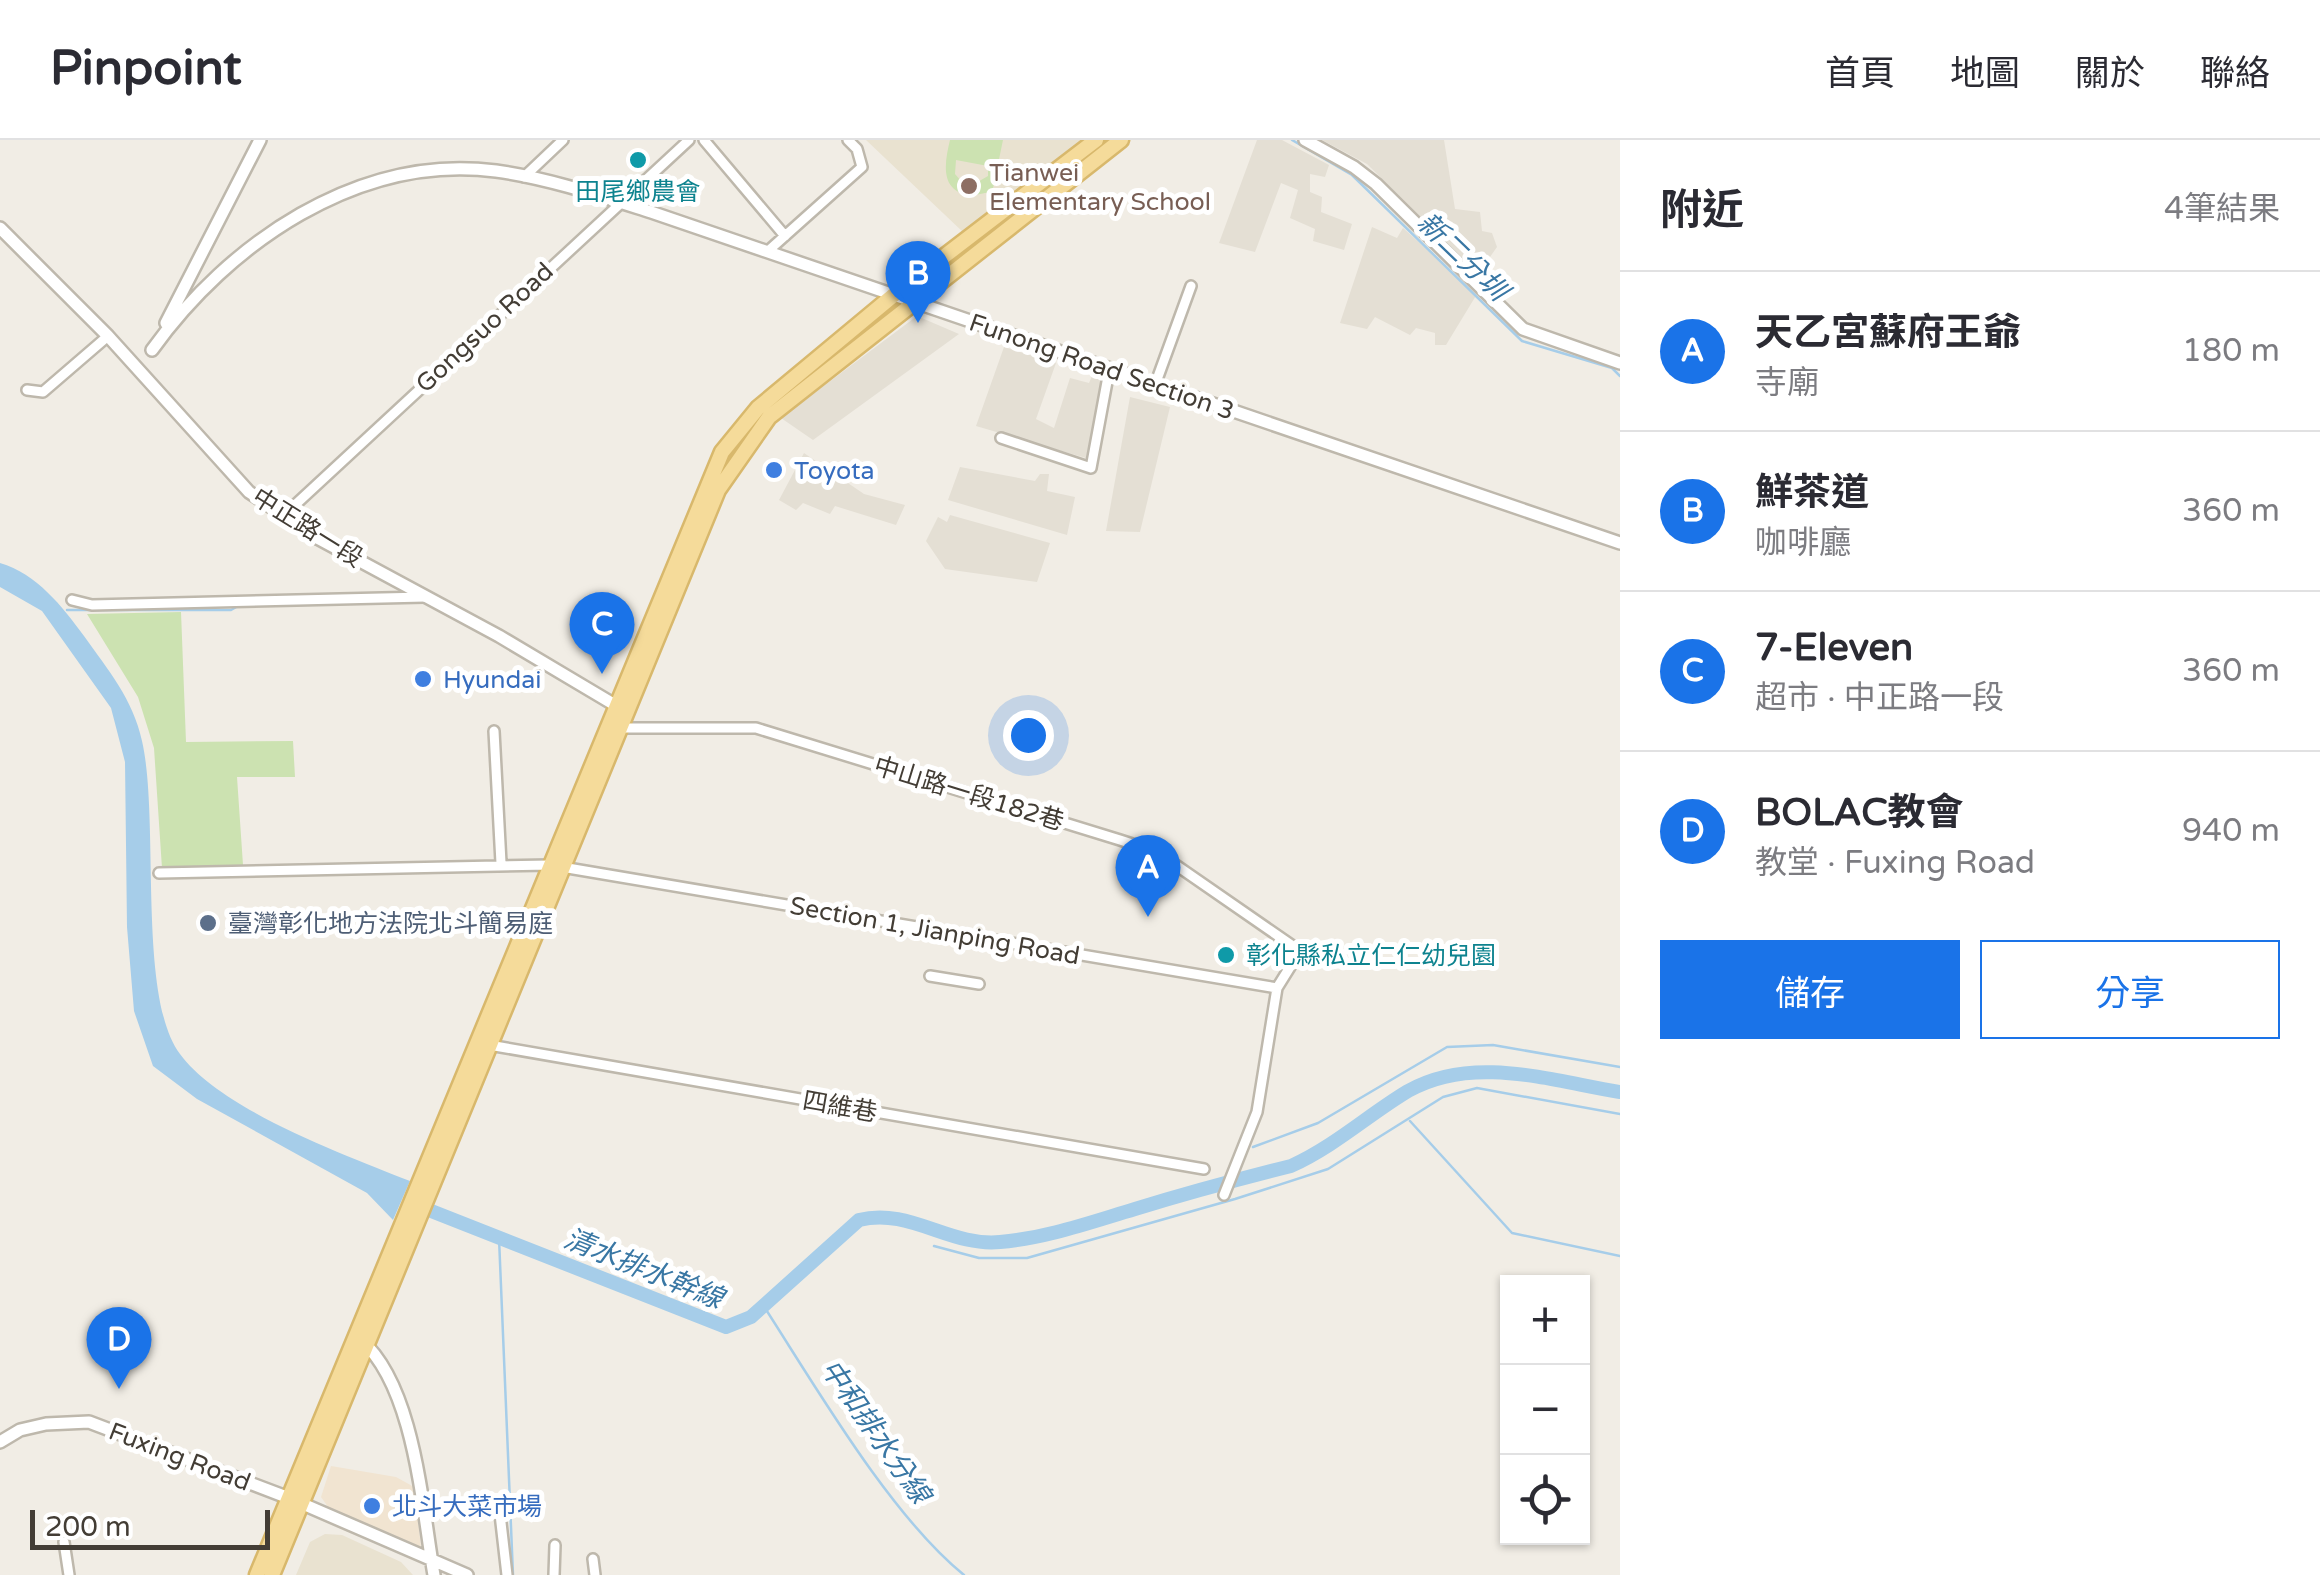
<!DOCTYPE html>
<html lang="zh-TW">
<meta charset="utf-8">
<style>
:root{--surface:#fff;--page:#f2f2f3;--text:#2b2b33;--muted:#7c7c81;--line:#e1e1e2;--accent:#1a73e8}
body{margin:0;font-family:"Varela Round","Noto Sans TC",sans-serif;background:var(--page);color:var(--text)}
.controls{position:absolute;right:30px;bottom:30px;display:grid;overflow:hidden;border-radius:0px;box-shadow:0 2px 8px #0004}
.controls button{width:90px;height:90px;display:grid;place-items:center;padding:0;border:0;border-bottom:2px solid var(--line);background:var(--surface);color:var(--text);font:50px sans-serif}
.scale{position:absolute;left:30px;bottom:25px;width:240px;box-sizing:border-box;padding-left:10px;border:5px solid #433d35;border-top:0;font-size:28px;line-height:35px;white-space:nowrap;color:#433d35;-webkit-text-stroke:8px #fff;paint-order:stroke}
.you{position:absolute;left:1028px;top:595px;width:35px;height:35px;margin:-25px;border:8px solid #fff;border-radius:50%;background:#1a73e8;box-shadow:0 0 0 15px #1a73e833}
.badge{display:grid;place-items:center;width:65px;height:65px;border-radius:50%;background:var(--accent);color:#fff;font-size:32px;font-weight:700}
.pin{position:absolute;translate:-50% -82px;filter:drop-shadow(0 2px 5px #0008)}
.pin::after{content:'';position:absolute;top:52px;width:35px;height:30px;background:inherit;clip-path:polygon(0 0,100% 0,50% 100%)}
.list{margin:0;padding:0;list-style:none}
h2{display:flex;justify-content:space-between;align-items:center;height:130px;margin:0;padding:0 40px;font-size:42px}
h2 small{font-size:32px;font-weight:400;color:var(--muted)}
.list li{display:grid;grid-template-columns:65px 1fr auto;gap:30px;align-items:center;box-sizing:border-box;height:160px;padding:0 40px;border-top:2px solid var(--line)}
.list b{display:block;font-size:38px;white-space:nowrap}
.list p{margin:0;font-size:32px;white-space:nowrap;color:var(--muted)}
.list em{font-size:32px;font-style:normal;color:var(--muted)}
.actions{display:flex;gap:20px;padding:30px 40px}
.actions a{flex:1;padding:22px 0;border:2px solid var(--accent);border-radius:0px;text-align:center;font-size:35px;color:var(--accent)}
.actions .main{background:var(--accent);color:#fff}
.icon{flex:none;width:55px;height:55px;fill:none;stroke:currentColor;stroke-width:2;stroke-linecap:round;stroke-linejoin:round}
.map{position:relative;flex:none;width:1620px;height:1435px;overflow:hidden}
header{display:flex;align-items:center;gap:60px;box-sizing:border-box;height:140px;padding:0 50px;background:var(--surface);border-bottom:2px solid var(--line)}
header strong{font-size:48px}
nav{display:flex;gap:55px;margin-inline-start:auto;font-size:35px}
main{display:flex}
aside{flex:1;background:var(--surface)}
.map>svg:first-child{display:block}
</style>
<header>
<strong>Pinpoint</strong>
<nav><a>首頁</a><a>地圖</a><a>關於</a><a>聯絡</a></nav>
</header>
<main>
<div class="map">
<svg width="1620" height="1435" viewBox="0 0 1620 1435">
<rect width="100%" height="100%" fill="#f1ede5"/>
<path fill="#e4dfd4" d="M1257,0H1282L1329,25L1325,37L1310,34V52L1322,57L1321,72L1352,84L1344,110L1313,101L1315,89L1290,78L1298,50L1281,43L1255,112L1219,103Z
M1322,0H1444L1455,69L1480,72L1482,91L1492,93L1497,107L1478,134L1367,24Z
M1372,87L1397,98L1403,88L1477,154L1446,205H1435V193L1416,188L1410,195L1375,177L1367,189L1340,183Z
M917,176L959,194L813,300L781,278Z
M1004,207L1056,223L1036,279L1054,288L1070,238L1089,243L1093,234L1103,238L1086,318L976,286Z
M1130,257L1170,267L1140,392L1106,391Z
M804,313L864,354L905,365L896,385L835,366L830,374L803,363L796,370L779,360Z
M960,327L1035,341L1040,334H1049L1047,351L1075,357L1067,395L948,360Z
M950,375L1050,403L1037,442L945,429L926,401L938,377L947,382Z"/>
<path fill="#f1e4d1" d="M331,1326L396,1337L414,1347L421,1407L331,1371L321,1357Z"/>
<path fill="#e9e2d0" d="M866,0H1082L964,93Z
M325,1394L342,1395L401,1422L413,1435H296L310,1402Z"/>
<path fill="#cce2b1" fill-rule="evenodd" d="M950,0H1003L992,53C984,52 977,56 968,55C939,50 945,21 950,0ZM956,20L988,26V36L976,43L962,42L955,34Z
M181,472L186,602L293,601L295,637H237L243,725L162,728L154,608L138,557L87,474Z"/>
<path fill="#a6cde9" d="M0,423C37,434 62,466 84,496C108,530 133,559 142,601C160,680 137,857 180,914C221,970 345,1015 410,1041L393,1080L367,1053L197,959L153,926L134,871L127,787L125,622L111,568L42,471L0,447Z"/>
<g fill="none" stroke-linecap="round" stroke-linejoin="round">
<path stroke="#a6cde9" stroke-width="2.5" d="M1292,0L1352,35L1522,201L1612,228L1620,236
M67,470H231L238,466
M1410,981L1512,1093L1620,1116
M1253,1007L1318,983L1447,907L1493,905L1620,927
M499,1098L513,1435
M934,1106L979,1118H1027L1235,1059L1328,1029L1443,957L1477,948L1620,974
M763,1165C816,1247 890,1375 964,1435"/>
<path stroke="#a6cde9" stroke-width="14" d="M416,1065L726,1187L751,1177L859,1080C909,1067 950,1107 1000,1102C1047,1098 1091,1082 1135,1069C1187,1053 1239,1039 1291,1026C1335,1006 1368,975 1408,951C1473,914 1552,941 1620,952"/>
<defs>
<path id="minor" d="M704,0L785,96
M524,37L563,0
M768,111L862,27L857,9L848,0
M1155,245L1191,146
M27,250L43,252L108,196
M1001,298L1091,328L1109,231
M282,377L689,0
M72,460L92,465L425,457
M494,591L501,723
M159,733L550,725L1277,848L1300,811L1157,712L1120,700L756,588H616
M930,836L979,844
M489,905L1204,1029
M1224,1055L1257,972L1277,848
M500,1374L507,1435
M64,1402L69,1435
M593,1419L595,1435
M554,1435L555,1405"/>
<path id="tertiary" d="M1305,0L1354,27L1376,44L1523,189L1620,223
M0,88L108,196L249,352L319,399L499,496L620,568
M166,183L260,0
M152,210C228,104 358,13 496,31C548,38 601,56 651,72L1620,403
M361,1200C415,1247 422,1368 434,1435
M0,1302L20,1290L46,1284L89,1282L289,1358L467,1435"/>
<path id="primary" d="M257,1435L722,312L758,268L895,154L1096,0
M272,1435L718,350L769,277L1121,0"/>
</defs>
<use href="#minor" stroke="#beb8ac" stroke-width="14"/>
<use href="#tertiary" stroke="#beb8ac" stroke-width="16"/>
<use href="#primary" stroke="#d8b86c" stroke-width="19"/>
<use href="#minor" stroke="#fff" stroke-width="9"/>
<use href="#tertiary" stroke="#fff" stroke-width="11"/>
<use href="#primary" stroke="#f5db9a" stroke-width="14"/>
</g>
<g fill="#0f9aa8" stroke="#fff" stroke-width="4">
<circle cx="638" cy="20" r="10"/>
<circle cx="1226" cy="815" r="10"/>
</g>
<circle fill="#8d6e63" stroke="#fff" stroke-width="4" cx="969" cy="46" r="10"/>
<g fill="#3f7fe0" stroke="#fff" stroke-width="4">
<circle cx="774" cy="330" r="10"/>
<circle cx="423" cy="539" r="10"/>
<circle cx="372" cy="1366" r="10"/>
</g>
<circle fill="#5c6f8a" stroke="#fff" stroke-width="4" cx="208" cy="783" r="10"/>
<g text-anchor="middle" stroke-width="10" stroke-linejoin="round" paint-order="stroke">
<g font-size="25" fill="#785e54" stroke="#fff" text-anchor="start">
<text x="989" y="41">Tianwei<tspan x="989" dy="29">Elementary School</tspan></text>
</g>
<g font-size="25" fill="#0d838f" stroke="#fff">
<text x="638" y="60">田尾鄉農會</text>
<text x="1246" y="824" text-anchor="start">彰化縣私立仁仁幼兒園</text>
</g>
<g font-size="25" fill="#433d35" stroke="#fff">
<text transform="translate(484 187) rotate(-43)" y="9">Gongsuo Road</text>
<text transform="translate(1102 226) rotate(19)" y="9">Funong Road Section 3</text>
<text transform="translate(308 387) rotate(32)" y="9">中正路一段</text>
<text transform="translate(969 653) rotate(17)" y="9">中山路一段182巷</text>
<text transform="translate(935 790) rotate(10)" y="9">Section 1, Jianping Road</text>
<text transform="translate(840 966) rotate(10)" y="9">四維巷</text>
<text transform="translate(180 1316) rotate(21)" y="9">Fuxing Road</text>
</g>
<g font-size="25" fill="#366cbe" stroke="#fff" text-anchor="start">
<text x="794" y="339">Toyota</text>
<text x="443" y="548">Hyundai</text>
<text x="392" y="1375">北斗大菜市場</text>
</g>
<g font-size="25" fill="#4e5e75" stroke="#fff" text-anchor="start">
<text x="228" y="792">臺灣彰化地方法院北斗簡易庭</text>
</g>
<g font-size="28" font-style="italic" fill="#3977a4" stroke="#fff">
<text transform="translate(1463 116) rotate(44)" y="10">新二分圳</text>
<text transform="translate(644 1128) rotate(22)" y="10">清水排水幹線</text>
<text transform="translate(876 1291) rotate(55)" y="10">中和排水分線</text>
</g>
</g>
</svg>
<div class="controls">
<button>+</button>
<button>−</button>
<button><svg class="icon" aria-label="locate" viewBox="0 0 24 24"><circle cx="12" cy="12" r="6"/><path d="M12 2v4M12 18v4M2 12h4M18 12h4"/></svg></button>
</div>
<div class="scale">200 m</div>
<div class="you"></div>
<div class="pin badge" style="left:1148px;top:777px">A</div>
<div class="pin badge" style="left:918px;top:183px">B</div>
<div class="pin badge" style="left:602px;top:534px">C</div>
<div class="pin badge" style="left:119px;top:1249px">D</div>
</div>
<aside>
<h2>附近<small>4筆結果</small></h2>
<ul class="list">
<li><span class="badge">A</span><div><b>天乙宮蘇府王爺</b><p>寺廟</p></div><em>180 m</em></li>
<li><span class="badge">B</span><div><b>鮮茶道</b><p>咖啡廳</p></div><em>360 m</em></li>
<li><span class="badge">C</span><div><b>7-Eleven</b><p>超市 · 中正路一段</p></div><em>360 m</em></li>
<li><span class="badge">D</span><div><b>BOLAC教會</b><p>教堂 · Fuxing Road</p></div><em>940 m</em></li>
</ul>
<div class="actions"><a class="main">儲存</a><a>分享</a></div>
</aside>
</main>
